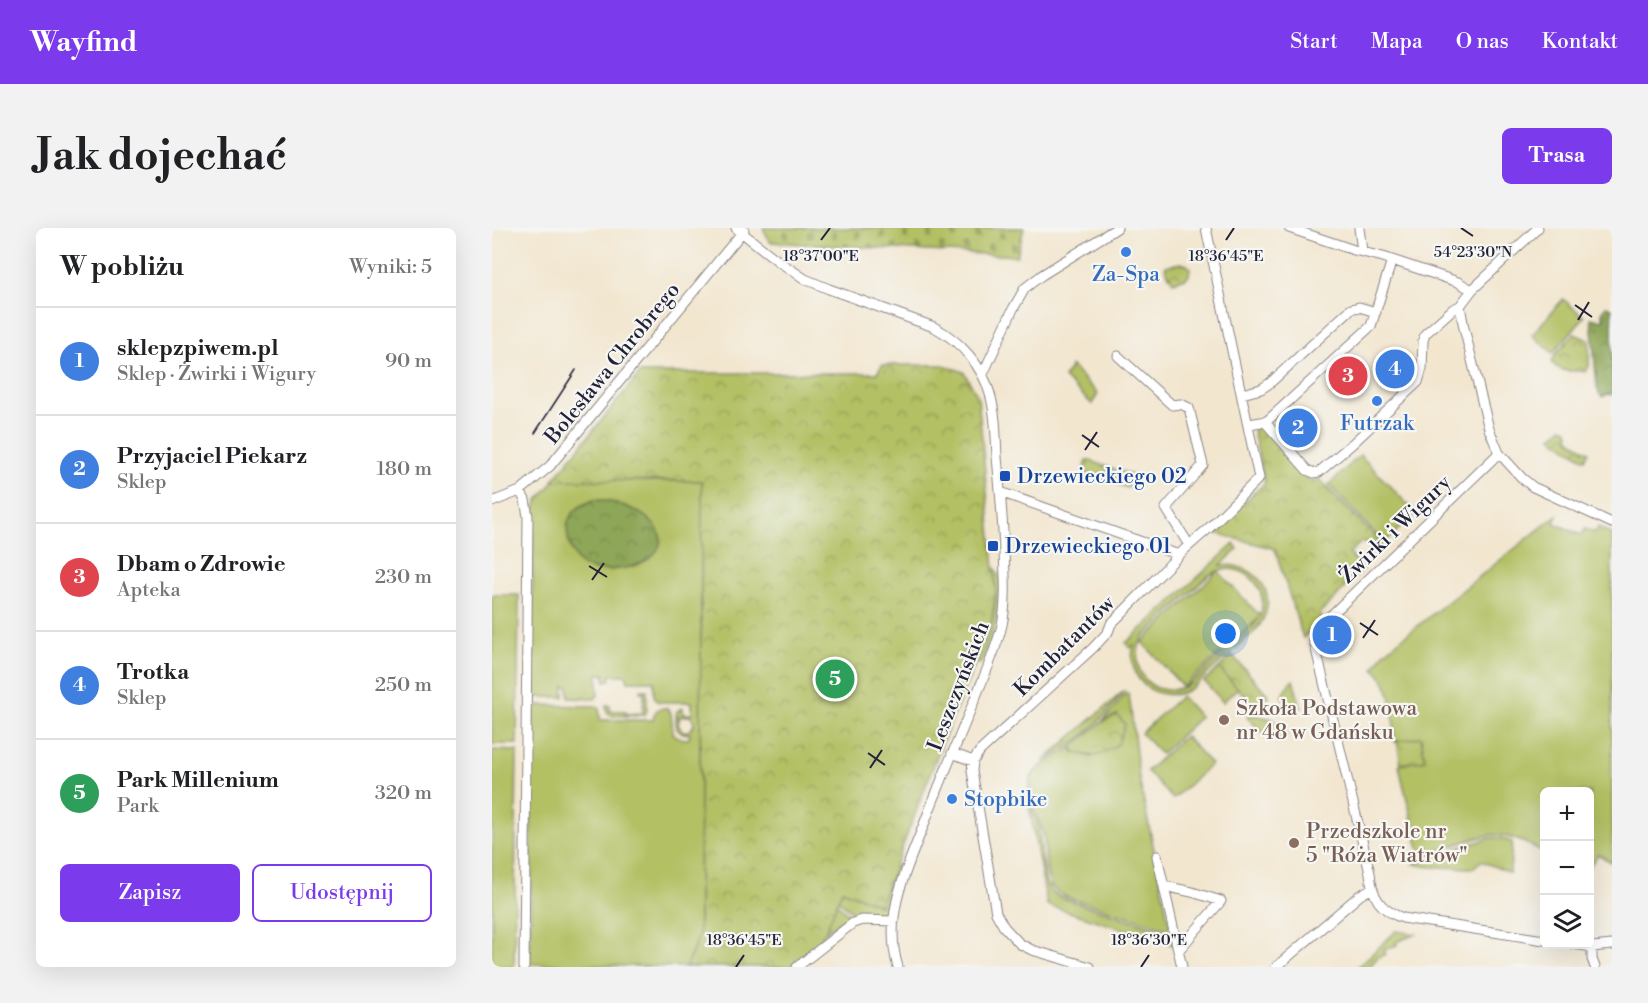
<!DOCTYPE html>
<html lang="pl">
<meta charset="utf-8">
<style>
:root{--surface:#fff;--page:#f2f2f2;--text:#202124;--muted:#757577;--line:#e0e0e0;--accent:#7c3aed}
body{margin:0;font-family:"Libre Bodoni",serif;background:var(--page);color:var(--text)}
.controls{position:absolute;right:18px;bottom:18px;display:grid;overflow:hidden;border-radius:9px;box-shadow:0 6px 24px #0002}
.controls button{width:54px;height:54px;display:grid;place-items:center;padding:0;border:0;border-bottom:2px solid var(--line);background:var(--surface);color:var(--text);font:30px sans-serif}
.you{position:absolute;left:734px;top:406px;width:21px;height:21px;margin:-15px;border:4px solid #fff;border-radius:50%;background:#1a73e8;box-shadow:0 0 0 9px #1a73e833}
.badge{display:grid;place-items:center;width:39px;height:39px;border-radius:50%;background:var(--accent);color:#fff;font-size:20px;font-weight:700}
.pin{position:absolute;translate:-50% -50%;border:3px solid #fff;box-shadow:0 2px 6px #0006}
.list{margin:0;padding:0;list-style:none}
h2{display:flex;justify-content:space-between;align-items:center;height:78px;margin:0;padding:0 24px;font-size:26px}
h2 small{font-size:20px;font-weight:400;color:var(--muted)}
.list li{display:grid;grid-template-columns:39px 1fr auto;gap:18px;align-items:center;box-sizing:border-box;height:108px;padding:0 24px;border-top:2px solid var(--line)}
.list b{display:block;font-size:22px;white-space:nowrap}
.list p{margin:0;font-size:20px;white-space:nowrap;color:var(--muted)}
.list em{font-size:20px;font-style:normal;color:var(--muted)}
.actions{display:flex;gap:12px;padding:18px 24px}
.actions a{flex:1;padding:14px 0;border:2px solid var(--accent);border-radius:9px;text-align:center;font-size:21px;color:var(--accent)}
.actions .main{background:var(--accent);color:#fff}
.icon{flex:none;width:33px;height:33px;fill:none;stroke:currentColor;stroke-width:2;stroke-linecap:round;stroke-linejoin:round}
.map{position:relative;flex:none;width:1120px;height:739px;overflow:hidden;border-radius:9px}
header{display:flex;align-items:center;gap:36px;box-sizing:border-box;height:84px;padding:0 30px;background:var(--accent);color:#fff}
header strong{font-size:28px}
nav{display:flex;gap:33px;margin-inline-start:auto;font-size:21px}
.intro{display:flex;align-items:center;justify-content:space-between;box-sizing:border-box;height:144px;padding:0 36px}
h1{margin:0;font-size:42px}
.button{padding:15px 27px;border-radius:9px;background:var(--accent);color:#fff;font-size:21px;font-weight:700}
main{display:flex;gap:36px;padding:0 36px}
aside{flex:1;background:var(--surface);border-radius:9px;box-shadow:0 6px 24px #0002}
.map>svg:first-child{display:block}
</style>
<header>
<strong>Wayfind</strong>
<nav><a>Start</a><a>Mapa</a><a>O nas</a><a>Kontakt</a></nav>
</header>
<div class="intro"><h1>Jak dojechać</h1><a class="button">Trasa</a></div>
<main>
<aside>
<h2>W pobliżu<small>Wyniki: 5</small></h2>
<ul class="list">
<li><span class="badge" style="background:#3f7fe0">1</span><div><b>sklepzpiwem.pl</b><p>Sklep · Żwirki i Wigury</p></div><em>90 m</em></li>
<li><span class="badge" style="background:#3f7fe0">2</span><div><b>Przyjaciel Piekarz</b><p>Sklep</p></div><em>180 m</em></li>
<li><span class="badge" style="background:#e0444e">3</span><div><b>Dbam o Zdrowie</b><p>Apteka</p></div><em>230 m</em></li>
<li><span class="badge" style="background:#3f7fe0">4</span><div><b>Trotka</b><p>Sklep</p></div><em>250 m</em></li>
<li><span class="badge" style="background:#2e9e5b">5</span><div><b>Park Millenium</b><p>Park</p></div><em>320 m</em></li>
</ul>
<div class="actions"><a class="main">Zapisz</a><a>Udostępnij</a></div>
</aside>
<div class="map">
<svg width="1120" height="739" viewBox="0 0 1120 739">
<defs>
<pattern id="forest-crowns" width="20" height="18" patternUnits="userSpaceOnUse" patternTransform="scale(1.5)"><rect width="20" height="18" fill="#8ea659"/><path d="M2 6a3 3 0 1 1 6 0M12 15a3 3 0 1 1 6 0" fill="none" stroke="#74874b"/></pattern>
<pattern id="cemetery-stones" width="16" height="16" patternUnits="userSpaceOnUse" patternTransform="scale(1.5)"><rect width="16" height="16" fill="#b3c063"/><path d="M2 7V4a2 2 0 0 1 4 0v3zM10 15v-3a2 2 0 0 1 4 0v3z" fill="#919c53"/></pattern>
<pattern id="park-crowns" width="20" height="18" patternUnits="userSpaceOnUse" patternTransform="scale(1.5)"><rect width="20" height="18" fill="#b3c063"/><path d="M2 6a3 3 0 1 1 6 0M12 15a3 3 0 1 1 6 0" fill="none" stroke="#919c53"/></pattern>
</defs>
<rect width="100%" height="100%" fill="#f6f6f2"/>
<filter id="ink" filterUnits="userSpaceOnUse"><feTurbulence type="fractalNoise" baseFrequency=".0167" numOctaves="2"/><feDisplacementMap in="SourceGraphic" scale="12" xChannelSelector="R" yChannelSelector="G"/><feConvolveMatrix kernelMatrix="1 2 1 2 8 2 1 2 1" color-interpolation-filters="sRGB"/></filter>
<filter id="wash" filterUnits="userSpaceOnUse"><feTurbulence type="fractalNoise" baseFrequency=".008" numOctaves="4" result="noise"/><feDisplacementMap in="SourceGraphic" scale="24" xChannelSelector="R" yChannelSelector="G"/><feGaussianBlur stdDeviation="1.35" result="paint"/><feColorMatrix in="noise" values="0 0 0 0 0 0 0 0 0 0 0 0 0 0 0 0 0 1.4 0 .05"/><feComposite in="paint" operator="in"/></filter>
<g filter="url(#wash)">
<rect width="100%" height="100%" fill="#f2e6cf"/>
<path fill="#b3c063" stroke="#6a714f" stroke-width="1.5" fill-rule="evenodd" d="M1071,71L1092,89L1061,125L1040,107Z
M579,138L606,166L600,176L572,150Z
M868,227L924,285L892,315L837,257Z
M63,252L210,253L207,708L194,739L38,736L40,480L41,477L104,478L107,480L108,492H161C163,482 165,480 175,480L179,485L181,505C186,510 190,511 197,511L198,506C184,505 184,502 184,490H188L186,496L190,503H197L202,497L201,492L198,488H184L185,483L191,480V486H200V474H166L162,468V453H136L134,447H119L118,452L113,453L112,446H106V467L103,471L77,470L76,458H72V469H43L40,466L41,285L46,272Z
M1065,287L1062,295L1090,307L1093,301L1102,304L1105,303L1106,299L1120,306V635L1106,626L1098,638V564H1052V624C1038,617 1021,608 1004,607C988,606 950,622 933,628L928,626C922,596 913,567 907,537L933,532L928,509L903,514C901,495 902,474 894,456C891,450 886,445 882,440L892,425L899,419Z
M742,316L746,321L729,337C768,335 791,371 763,403C748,416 733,430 717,444C711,450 704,458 696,462C682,470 664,467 652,457C641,446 638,432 642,417L638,420L634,415ZM736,341C761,342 776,364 768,388L726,343ZM726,343L650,414L691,459L767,390L760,399L699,455C665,477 632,444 651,409L717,347Z
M501,337C503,341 507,346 508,350C514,374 499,413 490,435L483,436C494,416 505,385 504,362C504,354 502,345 501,337Z
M0,367H27L25,516H0Z
M727,440L746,460L731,474L712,453Z
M801,452L809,480L803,483L790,469L798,454Z
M148,462H155V482L153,487L121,488L115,484L114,477H118V483H134V486L151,485L152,464H148Z
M633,462C617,482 601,502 580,516C571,522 560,527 551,533Z
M634,465H636L638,474L647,550L678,699L676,701C651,693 626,685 601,677C589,673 573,671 563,662C551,653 555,624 552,610C549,591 532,572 538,553C542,537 568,527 580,519V521L582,524L600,529L625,487L610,494Z
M689,468L708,489L669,526L649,505Z
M759,486L780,491L795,507L788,513L783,508L778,513L755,489Z
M693,508L719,536L681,571L655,543Z
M2,522L25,523L22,739H0V524Z
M536,573L546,597L553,651C555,661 561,665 570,670L670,702L679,707L681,717L555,677Z
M998,610H1008L1020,614L1018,645L989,633L981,640L937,639L922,636L935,630Z
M408,638L402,656L396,686L394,688L367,689L346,672L350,662L388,677L402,639Z
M344,675L358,687L352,693L346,694L333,705Z
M904,703L924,706L904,714L905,717L892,722L894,726L886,729L877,739H866Z"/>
<path fill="url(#forest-crowns)" stroke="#58644a" stroke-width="1.5" d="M1114,78L1120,80V167L1116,166L1110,169L1107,165L1105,159L1099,90L1107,92L1112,91L1110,85Z
M102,272C112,272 121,274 130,277C146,282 178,300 166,321C162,328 153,334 145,337C133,341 106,345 94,339C85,335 81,327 78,318C70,293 79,280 102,272Z"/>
<path fill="url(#cemetery-stones)" stroke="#6a714f" stroke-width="1.5" d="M271,0H532L525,28L278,14Z"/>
<path fill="url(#park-crowns)" stroke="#6a714f" stroke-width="1.5" d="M689,35L695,37L698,40L697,47L694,50L681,54L673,40L674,38Z
M1082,106L1097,112V138L1094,143C1081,143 1067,145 1060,134L1063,127Z
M390,137H452L472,144L486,169L504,363L500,391L491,422L483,436L451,513L388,677L350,662L333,705L330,707L332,710L297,739H194L207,708L210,253L61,252L148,145H385Z
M765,198L771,199L821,255L826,250L892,318L884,326L871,313L857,325L872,341L828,385L829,392L811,410L783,321L719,304L773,255L761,203Z
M1070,199L1076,201L1078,211L1097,224L1093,231L1073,219L1060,209Z
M595,232L640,247L636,260L591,245Z
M740,427L777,468L764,480L727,440Z
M625,487L633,496L626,516C606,529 604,531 581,523L580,519L610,494Z
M929,509L933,532L909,536L905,513Z"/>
</g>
<g filter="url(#ink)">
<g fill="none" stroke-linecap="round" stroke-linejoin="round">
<defs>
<path id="minor" d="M244,0L286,33L313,51L337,61L442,99C468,113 490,137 498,166C504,186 504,209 505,229C508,261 511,293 512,324C513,349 515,373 510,397C504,423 492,448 482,473C465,515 447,557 431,599C413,644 391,690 406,739
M797,0L862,22L891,29L966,54L980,62
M867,0L870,23
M1046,0L980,62L968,78L972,100L997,201L1007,225L1030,250L1041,259L1120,295
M626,128L680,177L689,176L697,180L711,237L674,280L697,317
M491,146L521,81L533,60L550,47L625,0
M750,166L769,161L778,155L859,81L867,79L884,84
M773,194L815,242L822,245L827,244L860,216L926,154L930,140L931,113L933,106L961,81L968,78
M757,196L775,193L879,98L900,32
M1007,225L828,398L825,403L822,413L878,645C880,668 887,682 911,690L1052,712
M28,263L33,272L36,288L32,739
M508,264L687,327
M0,274L28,263L58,238L252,2
M460,525L481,533
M665,628L690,739
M672,658L700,664L729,673L686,723
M1081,716L1100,719L1120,717
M1100,719V731L1103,739
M305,739L361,695L370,692L402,693
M598,739L540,722L528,716L512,699L504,685L480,543L481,533L488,523L601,420L616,404L619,396L636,379L693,321L717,300L767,250L714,0
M784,739L868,667L879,661"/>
</defs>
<use href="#minor" stroke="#8a8485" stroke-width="11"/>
<use href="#minor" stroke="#fff" stroke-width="9"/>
<path stroke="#22223b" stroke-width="1.5" d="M43,205L84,142"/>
</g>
</g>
<path fill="none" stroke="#22223b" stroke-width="2" d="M969,0L981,8M329,12L338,0M734,12L742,0M1083,77L1100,89M1086,92L1097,74M590,207L607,219M593,222L605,204M97,338L115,349M100,352L112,335M868,395L886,407M871,410L883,392M376,525L393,537M378,540L390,522M244,739L252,727M649,739L657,727"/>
<g fill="#3f7fe0" stroke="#f6f6f2" stroke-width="2">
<circle cx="634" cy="24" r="6"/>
<circle cx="885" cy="173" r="6"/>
<circle cx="460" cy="571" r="6"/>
</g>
<g fill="#1a4fb4" stroke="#f6f6f2" stroke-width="2">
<rect x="507" y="242" width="12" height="12" rx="3"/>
<rect x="495" y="312" width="12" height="12" rx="3"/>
</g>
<g fill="#8d6e63" stroke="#f6f6f2" stroke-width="2">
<circle cx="732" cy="492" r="6"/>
<circle cx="802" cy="615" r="6"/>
</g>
<g text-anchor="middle" stroke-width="4.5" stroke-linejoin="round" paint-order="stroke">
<g font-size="21" fill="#366cbe" stroke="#f6f6f2">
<text x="634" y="53">Za-Spa</text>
<text x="885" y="202">Futrzak</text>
<text x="472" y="578" text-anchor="start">Stopbike</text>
</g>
<g font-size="21" fill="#22223b" stroke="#f6f6f2">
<text transform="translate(120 135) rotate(-51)" y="7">Bolesława Chrobrego</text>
<text transform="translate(903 301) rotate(-44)" y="7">Żwirki i Wigury</text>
<text transform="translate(572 418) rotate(-45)" y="7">Kombatantów</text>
<text transform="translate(466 458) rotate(-69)" y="7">Leszczyńskich</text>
</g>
<g font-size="21" fill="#164399" stroke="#f6f6f2" text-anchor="start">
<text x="525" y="255">Drzewieckiego 02</text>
<text x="513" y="325">Drzewieckiego 01</text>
</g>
<g font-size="21" fill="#785e54" stroke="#f6f6f2" text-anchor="start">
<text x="744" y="487">Szkoła Podstawowa<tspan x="744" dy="24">nr 48 w Gdańsku</tspan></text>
<text x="814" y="610">Przedszkole nr<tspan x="814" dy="24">5 "Róża Wiatrów"</tspan></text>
</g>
</g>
<g font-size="15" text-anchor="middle" fill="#22223b" stroke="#f6f6f2" stroke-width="4.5" stroke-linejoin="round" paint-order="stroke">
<text x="981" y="29">54°23'30"N</text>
<text x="329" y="33">18°37'00"E</text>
<text x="734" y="33">18°36'45"E</text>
<text x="252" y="717">18°36'45"E</text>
<text x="657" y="717">18°36'30"E</text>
</g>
</svg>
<div class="controls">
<button>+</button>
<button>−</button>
<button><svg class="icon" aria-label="layers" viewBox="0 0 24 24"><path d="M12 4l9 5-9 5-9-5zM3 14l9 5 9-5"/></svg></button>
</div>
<div class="you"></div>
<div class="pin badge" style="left:840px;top:407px;background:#3f7fe0">1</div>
<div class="pin badge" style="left:806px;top:200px;background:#3f7fe0">2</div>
<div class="pin badge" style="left:856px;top:148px;background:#e0444e">3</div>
<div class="pin badge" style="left:903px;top:141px;background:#3f7fe0">4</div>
<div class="pin badge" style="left:343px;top:451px;background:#2e9e5b">5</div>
</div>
</main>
